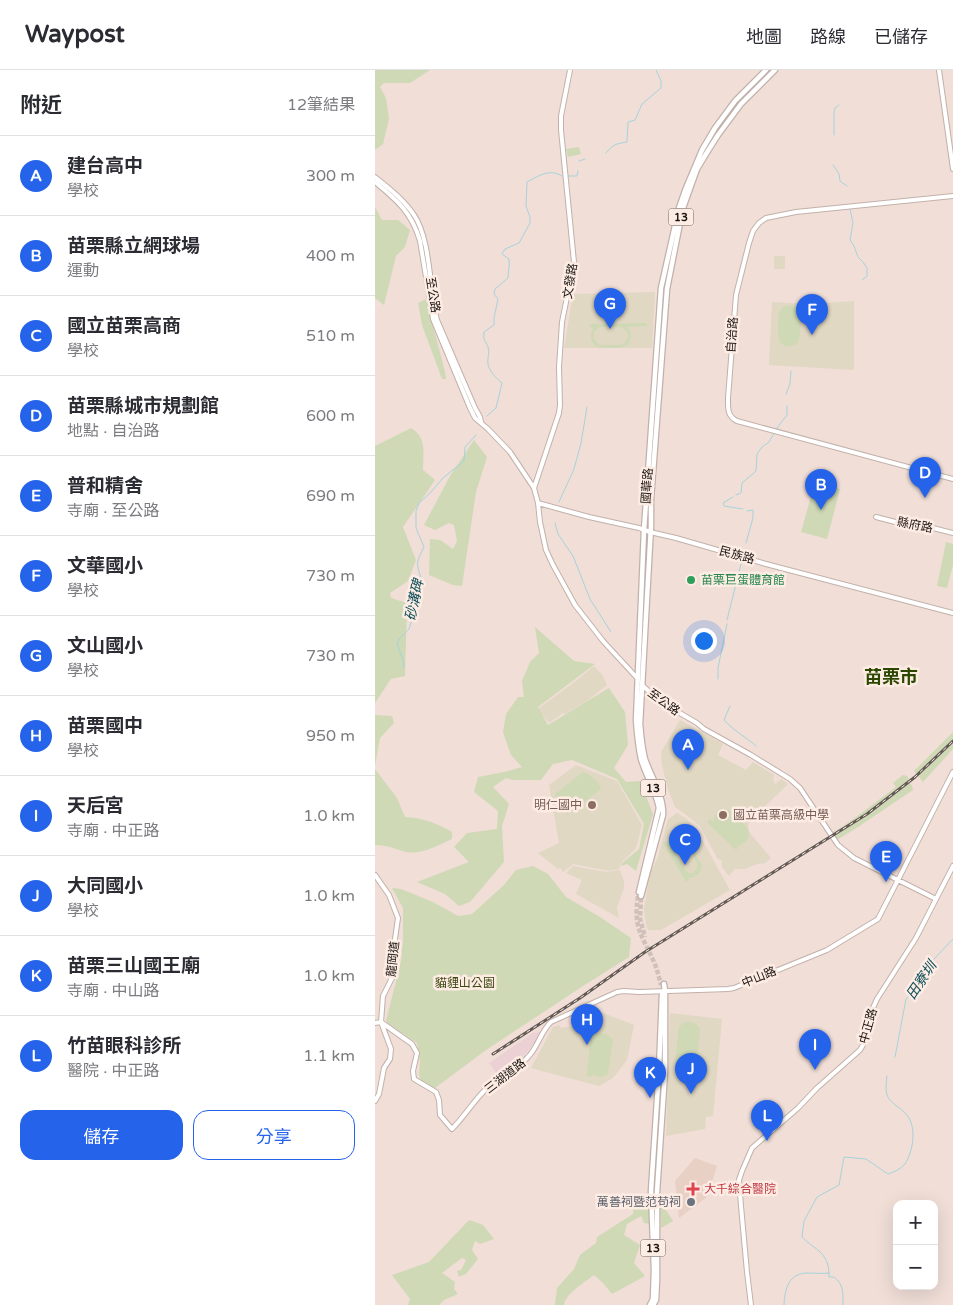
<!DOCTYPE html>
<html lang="zh-TW">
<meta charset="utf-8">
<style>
:root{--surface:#fff;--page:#f2f2f3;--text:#2b2b33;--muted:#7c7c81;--line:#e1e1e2;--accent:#2563eb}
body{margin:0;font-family:"Varela Round","Noto Sans TC",sans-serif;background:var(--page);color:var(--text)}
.controls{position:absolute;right:15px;bottom:15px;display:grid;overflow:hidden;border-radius:10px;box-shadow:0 5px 20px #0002}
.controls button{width:45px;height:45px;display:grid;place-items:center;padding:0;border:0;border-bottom:1px solid var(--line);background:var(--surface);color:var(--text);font:25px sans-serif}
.you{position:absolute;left:328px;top:570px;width:18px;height:18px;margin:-12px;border:4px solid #fff;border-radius:50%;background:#1a73e8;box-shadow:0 0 0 8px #1a73e833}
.badge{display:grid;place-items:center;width:32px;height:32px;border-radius:50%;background:var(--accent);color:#fff;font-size:16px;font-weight:700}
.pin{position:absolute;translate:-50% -41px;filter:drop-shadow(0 1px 2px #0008)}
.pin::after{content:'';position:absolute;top:26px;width:18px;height:15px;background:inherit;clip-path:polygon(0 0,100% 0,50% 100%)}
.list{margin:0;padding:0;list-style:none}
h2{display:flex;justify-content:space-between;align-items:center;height:65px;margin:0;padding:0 20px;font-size:21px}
h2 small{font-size:16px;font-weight:400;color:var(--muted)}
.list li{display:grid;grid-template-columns:32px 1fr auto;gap:15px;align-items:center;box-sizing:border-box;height:80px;padding:0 20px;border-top:1px solid var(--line)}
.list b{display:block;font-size:19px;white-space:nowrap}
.list p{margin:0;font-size:16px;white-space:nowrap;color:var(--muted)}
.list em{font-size:16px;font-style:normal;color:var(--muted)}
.actions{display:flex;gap:10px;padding:15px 20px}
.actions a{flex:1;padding:11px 0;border:1px solid var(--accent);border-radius:15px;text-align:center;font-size:18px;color:var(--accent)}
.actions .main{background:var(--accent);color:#fff}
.map{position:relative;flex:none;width:578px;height:1235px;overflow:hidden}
header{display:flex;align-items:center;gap:30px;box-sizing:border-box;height:70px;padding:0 25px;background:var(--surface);border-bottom:1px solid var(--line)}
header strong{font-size:24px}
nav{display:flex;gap:28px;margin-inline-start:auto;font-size:18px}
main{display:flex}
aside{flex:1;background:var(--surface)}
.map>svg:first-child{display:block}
</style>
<header>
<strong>Waypost</strong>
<nav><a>地圖</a><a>路線</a><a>已儲存</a></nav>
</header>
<main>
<aside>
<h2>附近<small>12筆結果</small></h2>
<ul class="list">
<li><span class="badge">A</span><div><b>建台高中</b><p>學校</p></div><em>300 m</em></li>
<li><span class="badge">B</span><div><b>苗栗縣立網球場</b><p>運動</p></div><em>400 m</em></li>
<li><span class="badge">C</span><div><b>國立苗栗高商</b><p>學校</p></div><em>510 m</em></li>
<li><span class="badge">D</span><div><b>苗栗縣城市規劃館</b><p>地點 · 自治路</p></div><em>600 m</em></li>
<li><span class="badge">E</span><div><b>普和精舍</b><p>寺廟 · 至公路</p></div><em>690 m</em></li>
<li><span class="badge">F</span><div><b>文華國小</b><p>學校</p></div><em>730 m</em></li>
<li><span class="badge">G</span><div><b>文山國小</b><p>學校</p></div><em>730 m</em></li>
<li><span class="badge">H</span><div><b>苗栗國中</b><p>學校</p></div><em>950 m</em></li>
<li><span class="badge">I</span><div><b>天后宮</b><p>寺廟 · 中正路</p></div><em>1.0 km</em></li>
<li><span class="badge">J</span><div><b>大同國小</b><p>學校</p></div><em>1.0 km</em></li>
<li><span class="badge">K</span><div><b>苗栗三山國王廟</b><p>寺廟 · 中山路</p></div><em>1.0 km</em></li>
<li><span class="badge">L</span><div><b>竹苗眼科診所</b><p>醫院 · 中正路</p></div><em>1.1 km</em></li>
</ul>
<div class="actions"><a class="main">儲存</a><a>分享</a></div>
</aside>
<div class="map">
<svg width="578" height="1235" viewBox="0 0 578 1235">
<rect width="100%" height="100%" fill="#f0ded7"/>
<path fill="#e9d0c5" d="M320,1088L342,1096L332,1127L304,1148L300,1111Z"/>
<path fill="#ecd1d4" d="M163,961L165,962L166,964L154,980L145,990L122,1004L114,993L159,962L161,963Z"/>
<path fill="#e0d8c3" d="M399,186H410V199H399Z
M280,222L277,278H189L198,224Z
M479,231V300L394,295L397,232L432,234Z
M219,596L228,606L232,615L212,631L190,644L188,643L174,653L163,639L202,610Z
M305,650L348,674L343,685L371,700L378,692L399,705L398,711L400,714L406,709L413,714L373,753L374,762L396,788L390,793L382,794L370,799H360L354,806L347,797V791L342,788L325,756L314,747L300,737L293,719L287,695L286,682Z
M201,695L242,711L267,755L261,778L246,793L244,799L234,801L198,794L188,802L185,798L183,799L163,783L184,773L174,715Z
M302,743L312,749L321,759L355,820L286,860H273L271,854L269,839L275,804L283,787L293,749Z
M198,796L231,802L245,800L249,811V818L242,837L244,848L201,824L207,810L191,803Z
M223,941L259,955L252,990L238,1008L224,1016L156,998L178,957L184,955L186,958L199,956V950Z
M295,943L347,949L338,1046L331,1047L330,1059L291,1066Z"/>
<path fill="#cfd9b6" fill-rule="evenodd" d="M0,0H55L35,13H9L5,17L11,28L14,49L8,74L0,80Z
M204,77L206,84L193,87L191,79Z
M0,137L7,150H23L35,160L30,177L21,186L9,235L0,228Z
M51,229L70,302L71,309H67L47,255L43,233Z
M415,235L419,237L423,241L424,238H426C426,247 426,261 424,269C421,278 410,279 405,272C402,267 403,246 405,241C407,237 411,236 415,235Z
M272,253V256L252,257C258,263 256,267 253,275C243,279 232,278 222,277L216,271V263L218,258L215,257V254ZM225,257H245L252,261L253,268L250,273L247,275H225L219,269V262Z
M36,358C52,368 48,382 48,400L60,410L28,457L41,490L33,511L15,523L16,528L32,533L30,606L16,609L0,633V376Z
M99,370L112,387L101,422L87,516L78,515L54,505L55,469L65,470L78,479L82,471L79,455L74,453L60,460L49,455L75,406Z
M440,412L465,419L452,469L426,462Z
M571,472L578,474V495L572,518L562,516Z
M160,557L199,591L220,594L163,637L173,655L234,618L250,642L253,675L239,698L251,712L265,711L278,744L261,801L252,794L247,796L246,794L264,779L269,754L242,709L197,690L178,694L166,710H138L131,708L118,717L134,734L127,756L129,792L95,832L84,836L70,824L42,812L94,792L79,777L92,763L122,759L123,741L99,722L103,707L129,702L147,697L136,685L128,662L131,644L143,627H149L147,611L155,592L164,583Z
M0,645L17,646L19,653L5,668L0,696Z
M578,662V679L548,712L539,701Z
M0,699L22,728L30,747C48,748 61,753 77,762V769C64,775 46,785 31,782C20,779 13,775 0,775Z
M208,702C215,705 225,711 226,719L192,745L191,744L194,740L186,736L180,724Z
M528,705L532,706L534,709L533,710L537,716L538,720L483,757L462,770L457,763L473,753L521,717L518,713Z
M350,739C356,740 359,744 363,748C366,751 370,754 372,758C378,766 370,774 362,776L363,778L361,780L332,752L335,749L338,752C339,745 343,740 350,739Z
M303,767L312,769L327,796C326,803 321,808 313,808L314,810L311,812L288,773L292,771L294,774L299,768ZM305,770L310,772L322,793V798L318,803H314L311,801L298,779L299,773Z
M158,796L173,804L191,827L225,847L256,868L254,887L205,918L111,980L60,1018L47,1014L44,1005L45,992L42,973L14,954L11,951L26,891L28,870V838L17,818L26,819L58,832L83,846L97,844L129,815L141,800Z
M314,951L321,954L325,959L321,998L317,999V993L311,995L304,992L303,995L300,994L304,957L308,953Z
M216,962H221V964C228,962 233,964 238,970L233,1003C229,1008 223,1008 218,1004L217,1007L212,1006Z
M263,1129L270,1135H274V1154L269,1153L266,1146L252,1154L249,1165L265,1175L259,1193L270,1206L237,1224L228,1213L219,1205C210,1212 190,1224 189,1235H180L182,1218L199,1199L205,1185L221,1173L222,1167L258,1144L259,1131Z
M285,1131L298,1151L286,1158Z
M94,1150L108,1155L119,1169L105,1174L100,1171L97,1180L103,1189L91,1204L84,1207L82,1201L86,1200L91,1190L87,1188L67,1203L80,1212L79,1219L83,1224L69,1230L64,1235H33L35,1229L17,1205L54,1192Z"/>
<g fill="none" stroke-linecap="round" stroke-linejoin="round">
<path stroke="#a6d3dc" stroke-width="1" d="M459,65V42L460,38L464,35
M231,83C239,74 240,74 252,72L253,52L260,50L267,34L286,18V11L281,0
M204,91L210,89
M458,95L464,104L465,111L472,116
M193,106H202L203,101
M475,139L478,153L475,170L479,176L483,187L488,192L492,198V206L487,210
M411,324L415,314L416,301
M112,346L121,338L127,313C121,308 114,301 113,294C112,288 115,283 113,277C110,269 108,272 109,262L119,255V248L123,229L119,224L120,219L133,208C133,201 135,196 134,189L127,184L130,179L144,173L155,153V147L151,136L152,112C164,106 174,98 187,106
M361,425L366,423L367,413L381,401L382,384L387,377L394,372L402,358L412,345V336
M358,427L348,433L349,436L368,439
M184,432L199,399L206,373L212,337
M180,453L183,464L198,486L215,529L236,562
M371,473L378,448V440L372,441
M352,550L367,490
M29,598L28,590L22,574L25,568L34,559L37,549L36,529L46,508C41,492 41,493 49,477L41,458V441L44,433L55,423L68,408L89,391L90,377L101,365
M343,609V598L352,554
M355,636L349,650C359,661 371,667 381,676
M520,987L531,929L546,914L559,889L578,869
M454,1203V1207H459C469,1214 468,1224 468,1235
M409,1235C410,1219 413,1203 433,1203C440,1203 447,1204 454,1203C453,1182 440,1180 427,1167L429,1151L442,1127L464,1115L469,1087L491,1089L513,1104C519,1102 526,1099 530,1094C538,1082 542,1057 532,1045C527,1039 519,1035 514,1029C510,1023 511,1014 512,1006"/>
<path stroke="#d0c0ba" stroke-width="4.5" stroke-dasharray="4.5 2" stroke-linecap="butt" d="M263,826C258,858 267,865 279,892C282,899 284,907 286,915
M266,828L265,849L270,867"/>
<defs>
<path id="secondary" d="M564,0L578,99
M0,107C14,118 29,130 39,145C56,170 54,219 62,250L100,338L105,347L106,352
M0,112C22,130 37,143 45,171L58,249L95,338L100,348L113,359L135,382L159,418L163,433L165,452L171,480L178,495L200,535L228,571L263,609
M578,126L421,142L391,148L384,153L378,161L374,173L361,225L353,328C353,338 352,346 362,351L578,409
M159,418L184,343L185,335L184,297L187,252L199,192L186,60V46L195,0
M163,433L214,447L264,458L275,462L301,468L391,494L578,543
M501,447L532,455L542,454L578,463
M267,615L283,630L291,635L322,653L329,659L376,685L415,709L425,718L463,775L479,788L561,829
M0,805L14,825L23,848L18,883V906L8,926L6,952L16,979L15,989L9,998L4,1024L0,1031
M0,953L6,952L37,974L42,983L38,1001L39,1009L61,1022L64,1030L65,1045L77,1059C90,1046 99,1030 113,1017C125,1006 142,1000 153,987C163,977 166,961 176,952L242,922L249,921L264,922L353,919L359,918L452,880L503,849L578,702
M376,1235L372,1202L366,1136L364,1110L367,1101L377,1078L423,1038L442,1018L485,980L488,975L497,940L502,929L541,868L578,796"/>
<path id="primary" d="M264,822L284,738C281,721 271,706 266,689C263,676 262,663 261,650L269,460L286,218L304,138L311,118L327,80L340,58L360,31L391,0
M266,826L288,745C289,726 276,707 270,689C267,678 266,666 265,654L276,456V429L292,219L308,138L322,99L331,84L343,65L366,34L400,0
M275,1235L278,1229L279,1200L276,1121L284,999L287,924
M278,1235L281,1230L282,1210V1122L290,1002V921L289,914"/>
</defs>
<use href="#secondary" stroke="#c2b1aa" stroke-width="6"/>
<use href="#primary" stroke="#c2b1aa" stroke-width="7"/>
<use href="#secondary" stroke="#fff" stroke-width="4"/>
<use href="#primary" stroke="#fff" stroke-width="4.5"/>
<defs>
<path id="rail" d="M118,984L205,928L270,882L492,744L540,707L578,671"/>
</defs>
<use href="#rail" stroke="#635955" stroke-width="3"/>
<use href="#rail" stroke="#fdece4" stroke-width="1" stroke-dasharray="4" stroke-linecap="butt"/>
</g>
<circle fill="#2e9e5b" stroke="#fdece4" stroke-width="2" cx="316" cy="510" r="5"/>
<g fill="#8d6e63" stroke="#fdece4" stroke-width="2">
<circle cx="217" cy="735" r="5"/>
<circle cx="348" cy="745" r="5"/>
</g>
<path fill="#e0444e" stroke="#fdece4" stroke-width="2" d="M315.5 1111.5h5v5h5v5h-5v5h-5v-5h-5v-5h5z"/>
<circle fill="#6b7280" stroke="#fdece4" stroke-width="2" cx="316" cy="1132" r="5"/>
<g text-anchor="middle" stroke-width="5" stroke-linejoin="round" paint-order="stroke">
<g fill="#fdece4" stroke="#605652" stroke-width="1">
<rect x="293.5" y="138.5" width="25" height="17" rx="4"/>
<rect x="265.5" y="709.5" width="25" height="17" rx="4"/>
<rect x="265.5" y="1169.5" width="25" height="17" rx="4"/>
</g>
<g font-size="11" font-weight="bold" fill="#1c1613">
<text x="306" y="151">13</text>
<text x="278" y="722">13</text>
<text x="278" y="1182">13</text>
</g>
<g font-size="12" fill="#1c1613" stroke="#fdece4">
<text transform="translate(195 211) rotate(-81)" y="4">文發路</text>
<text transform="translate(58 225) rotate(81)" y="4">至公路</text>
<text transform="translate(357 265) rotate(-86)" y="4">自治路</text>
<text transform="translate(272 416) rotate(-86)" y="4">國華路</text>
<text transform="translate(540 455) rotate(11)" y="4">縣府路</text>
<text transform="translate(362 485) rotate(15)" y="4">民族路</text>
<text transform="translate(289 632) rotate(36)" y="4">至公路</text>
<text transform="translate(18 889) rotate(-84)" y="4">龍岡道</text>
<text transform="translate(384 907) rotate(-22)" y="4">中山路</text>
<text transform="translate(493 956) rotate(-74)" y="4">中正路</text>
<text transform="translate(130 1006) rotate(-38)" y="4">三湖道路</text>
</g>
<g font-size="12" fill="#27864d" stroke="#fdece4" text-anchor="start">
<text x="326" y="514">苗栗巨蛋體育館</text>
</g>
<g font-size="12" fill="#785e54" stroke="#fdece4" text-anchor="end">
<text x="207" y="739">明仁國中</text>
<text x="358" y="749" text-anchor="start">國立苗栗高級中學</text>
</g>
<g font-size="12" fill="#3c470e" stroke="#fdece4">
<text x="90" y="917">貓貍山公園</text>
</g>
<g font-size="12" fill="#be3a42" stroke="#fdece4" text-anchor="start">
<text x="329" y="1123">大千綜合醫院</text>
</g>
<g font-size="12" fill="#5b616d" stroke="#fdece4" text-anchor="end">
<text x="306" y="1136">萬善祠暨范苟祠</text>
</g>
<g font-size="14" font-style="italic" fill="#0f505a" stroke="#fdece4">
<text transform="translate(39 530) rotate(-78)" y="5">砂溝碑</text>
<text transform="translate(546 910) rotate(-56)" y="5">田寮圳</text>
</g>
<g font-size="18" font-weight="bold" fill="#2b4700" stroke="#fdece4">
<text x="516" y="613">苗栗市</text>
</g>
</g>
</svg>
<div class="controls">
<button>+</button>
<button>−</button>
</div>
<div class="you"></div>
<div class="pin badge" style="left:313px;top:700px">A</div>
<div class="pin badge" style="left:446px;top:440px">B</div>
<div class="pin badge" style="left:310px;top:795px">C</div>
<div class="pin badge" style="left:550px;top:428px">D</div>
<div class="pin badge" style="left:511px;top:812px">E</div>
<div class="pin badge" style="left:437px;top:265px">F</div>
<div class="pin badge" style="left:235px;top:259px">G</div>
<div class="pin badge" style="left:212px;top:975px">H</div>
<div class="pin badge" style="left:440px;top:1000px">I</div>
<div class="pin badge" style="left:316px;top:1024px">J</div>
<div class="pin badge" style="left:275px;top:1028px">K</div>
<div class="pin badge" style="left:392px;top:1071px">L</div>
</div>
</main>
